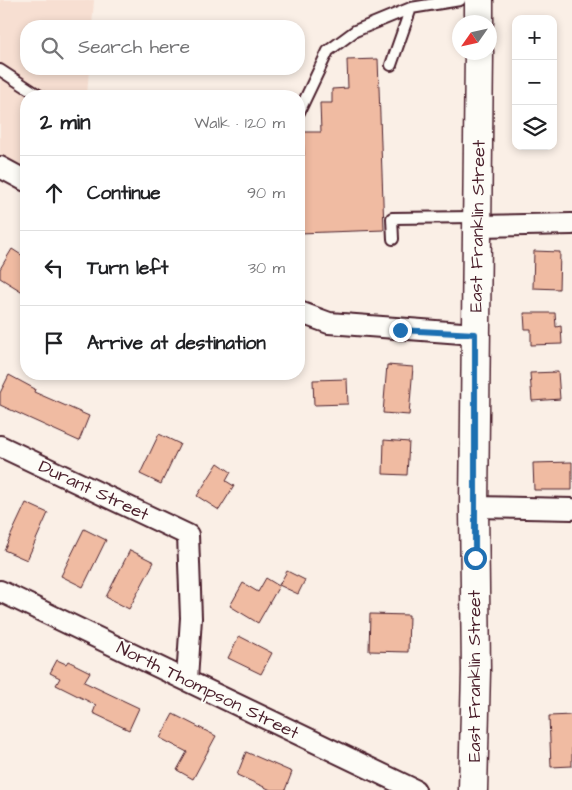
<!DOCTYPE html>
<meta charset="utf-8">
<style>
:root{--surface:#fff;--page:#f6f6f6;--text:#202124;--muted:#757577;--line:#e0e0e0}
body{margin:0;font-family:"Architects Daughter",sans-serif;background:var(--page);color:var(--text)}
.controls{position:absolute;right:15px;top:15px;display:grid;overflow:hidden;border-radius:10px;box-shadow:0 2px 8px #0003}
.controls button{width:45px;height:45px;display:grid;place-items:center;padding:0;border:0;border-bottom:1px solid var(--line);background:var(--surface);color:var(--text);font:25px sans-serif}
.compass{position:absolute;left:452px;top:15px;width:45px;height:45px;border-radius:50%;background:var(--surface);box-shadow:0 2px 8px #0003;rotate:236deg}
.stop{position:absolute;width:15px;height:15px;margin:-11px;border:4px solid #1f6fb2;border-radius:50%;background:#fff}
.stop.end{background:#1f6fb2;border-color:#fff;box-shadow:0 1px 5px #0008}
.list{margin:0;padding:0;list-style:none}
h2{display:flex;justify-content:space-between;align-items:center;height:65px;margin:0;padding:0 20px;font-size:21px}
h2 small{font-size:16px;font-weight:400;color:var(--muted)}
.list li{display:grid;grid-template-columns:32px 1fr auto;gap:15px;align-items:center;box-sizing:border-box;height:75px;padding:0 20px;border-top:1px solid var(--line)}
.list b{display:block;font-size:19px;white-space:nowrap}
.list em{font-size:16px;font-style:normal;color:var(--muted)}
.icon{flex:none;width:28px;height:28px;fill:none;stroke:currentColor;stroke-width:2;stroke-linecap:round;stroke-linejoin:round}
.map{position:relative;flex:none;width:572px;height:790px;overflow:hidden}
.search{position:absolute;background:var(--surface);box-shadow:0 2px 8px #0003;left:20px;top:20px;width:285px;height:55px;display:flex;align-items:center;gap:12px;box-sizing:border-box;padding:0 18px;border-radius:20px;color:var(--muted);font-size:19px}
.panel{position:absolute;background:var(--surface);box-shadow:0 2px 8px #0003;left:20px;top:90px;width:285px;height:290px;border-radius:20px}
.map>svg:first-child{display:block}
</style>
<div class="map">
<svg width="572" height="790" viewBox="0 0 572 790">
<rect width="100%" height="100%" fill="#faefe6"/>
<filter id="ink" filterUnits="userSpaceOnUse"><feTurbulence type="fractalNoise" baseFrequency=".02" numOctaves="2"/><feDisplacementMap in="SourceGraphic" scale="10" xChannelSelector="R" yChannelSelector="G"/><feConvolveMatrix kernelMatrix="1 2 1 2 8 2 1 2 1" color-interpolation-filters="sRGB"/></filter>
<g filter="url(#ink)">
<path fill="#f7dfd2" d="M0,0H94L92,26H26V69H89L87,96H26V171L0,158Z"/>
<path fill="#f0bba2" stroke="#4a1f2b" d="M378,59L384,230L299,233V155H304L303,132H321L320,103H332V89L348,88L347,60Z
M12,249L26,258V294L0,278V269Z
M534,251L560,252L559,289L533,288Z
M524,313H555L556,327L561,326L562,344L531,345V329H525Z
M387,365L413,367L409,415L383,413Z
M558,372L560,399L532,401L530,373Z
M9,375L35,389L34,392L89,416L79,441L0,405V393Z
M347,379L348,404L314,405L313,380Z
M159,434L180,444L161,484L140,474Z
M384,440L409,442L407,475L383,474Z
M572,462V490H534L533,463Z
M218,463L231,472L226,481L234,486L219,510L197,496Z
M26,503L48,513L27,560L4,550Z
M84,529L106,540L83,587L61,576Z
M130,550L154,562L129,609L106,597Z
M287,571L305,580L298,594L279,585Z
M266,578L279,586L258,623L230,606L243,583L258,592Z
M370,614L409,615L408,652L369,651Z
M239,636L272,653L261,674L228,658Z
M57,660L66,664L68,661L90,672L84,682L139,708L129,730L93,713L96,705L56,685L60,678L50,673Z
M173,714L216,736L193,779L177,770L187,752L160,738Z
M572,715V766L551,767L549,716Z
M246,752L292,772L285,790H271L237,775Z"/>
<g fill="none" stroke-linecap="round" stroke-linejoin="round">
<defs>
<path id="lane" d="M391,65L411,8L460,0
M0,70L40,96
M299,112L328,51L355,31L411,8
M393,239L392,218L475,217"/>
<path id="street" d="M0,167L26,181
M478,226L572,224
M299,312L329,323L475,334
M0,446L188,535L191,618L187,679
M474,507L572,509
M0,591L415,790"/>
<path id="secondary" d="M479,22V0
M473,790L476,671L474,507L479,52"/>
</defs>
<use href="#lane" stroke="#4a1f2b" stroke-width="14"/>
<use href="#street" stroke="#4a1f2b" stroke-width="24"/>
<use href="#secondary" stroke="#4a1f2b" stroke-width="31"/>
<use href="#lane" stroke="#fdfcf7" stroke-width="10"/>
<use href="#street" stroke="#fdfcf7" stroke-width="20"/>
<use href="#secondary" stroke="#fdfcf7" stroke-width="28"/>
</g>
</g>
<g fill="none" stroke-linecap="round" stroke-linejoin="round" filter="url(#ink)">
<path stroke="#1f6fb2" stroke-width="6" d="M400,330L475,334V558"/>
</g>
<g text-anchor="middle" stroke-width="4" stroke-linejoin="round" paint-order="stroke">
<g font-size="18" fill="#4a1f2b" stroke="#fdfcf7">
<text transform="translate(477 226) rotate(-89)" y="6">East Franklin Street</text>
<text transform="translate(94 490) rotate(25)" y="6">Durant Street</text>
<text transform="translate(474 676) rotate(-90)" y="6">East Franklin Street</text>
<text transform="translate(208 690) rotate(26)" y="6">North Thompson Street</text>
</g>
</g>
</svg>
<div class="controls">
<button>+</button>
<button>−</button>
<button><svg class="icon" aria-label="layers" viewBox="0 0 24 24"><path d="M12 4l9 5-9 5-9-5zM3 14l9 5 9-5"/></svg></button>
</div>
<svg class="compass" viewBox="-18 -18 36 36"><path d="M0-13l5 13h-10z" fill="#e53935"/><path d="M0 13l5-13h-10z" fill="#757577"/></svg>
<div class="stop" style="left:475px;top:558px"></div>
<div class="stop end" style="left:400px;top:330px"></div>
<div class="search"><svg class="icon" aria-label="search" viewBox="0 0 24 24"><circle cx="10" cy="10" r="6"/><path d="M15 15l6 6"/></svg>Search here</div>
<section class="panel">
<h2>2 min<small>Walk · 120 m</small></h2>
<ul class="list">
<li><svg class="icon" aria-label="ahead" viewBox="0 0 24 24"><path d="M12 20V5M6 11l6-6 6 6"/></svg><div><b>Continue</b></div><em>90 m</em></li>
<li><svg class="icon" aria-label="left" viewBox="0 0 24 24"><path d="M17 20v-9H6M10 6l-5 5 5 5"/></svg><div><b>Turn left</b></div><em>30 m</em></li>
<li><svg class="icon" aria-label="arrive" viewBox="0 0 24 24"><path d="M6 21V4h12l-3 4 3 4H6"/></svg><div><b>Arrive at destination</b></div></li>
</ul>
</section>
</div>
